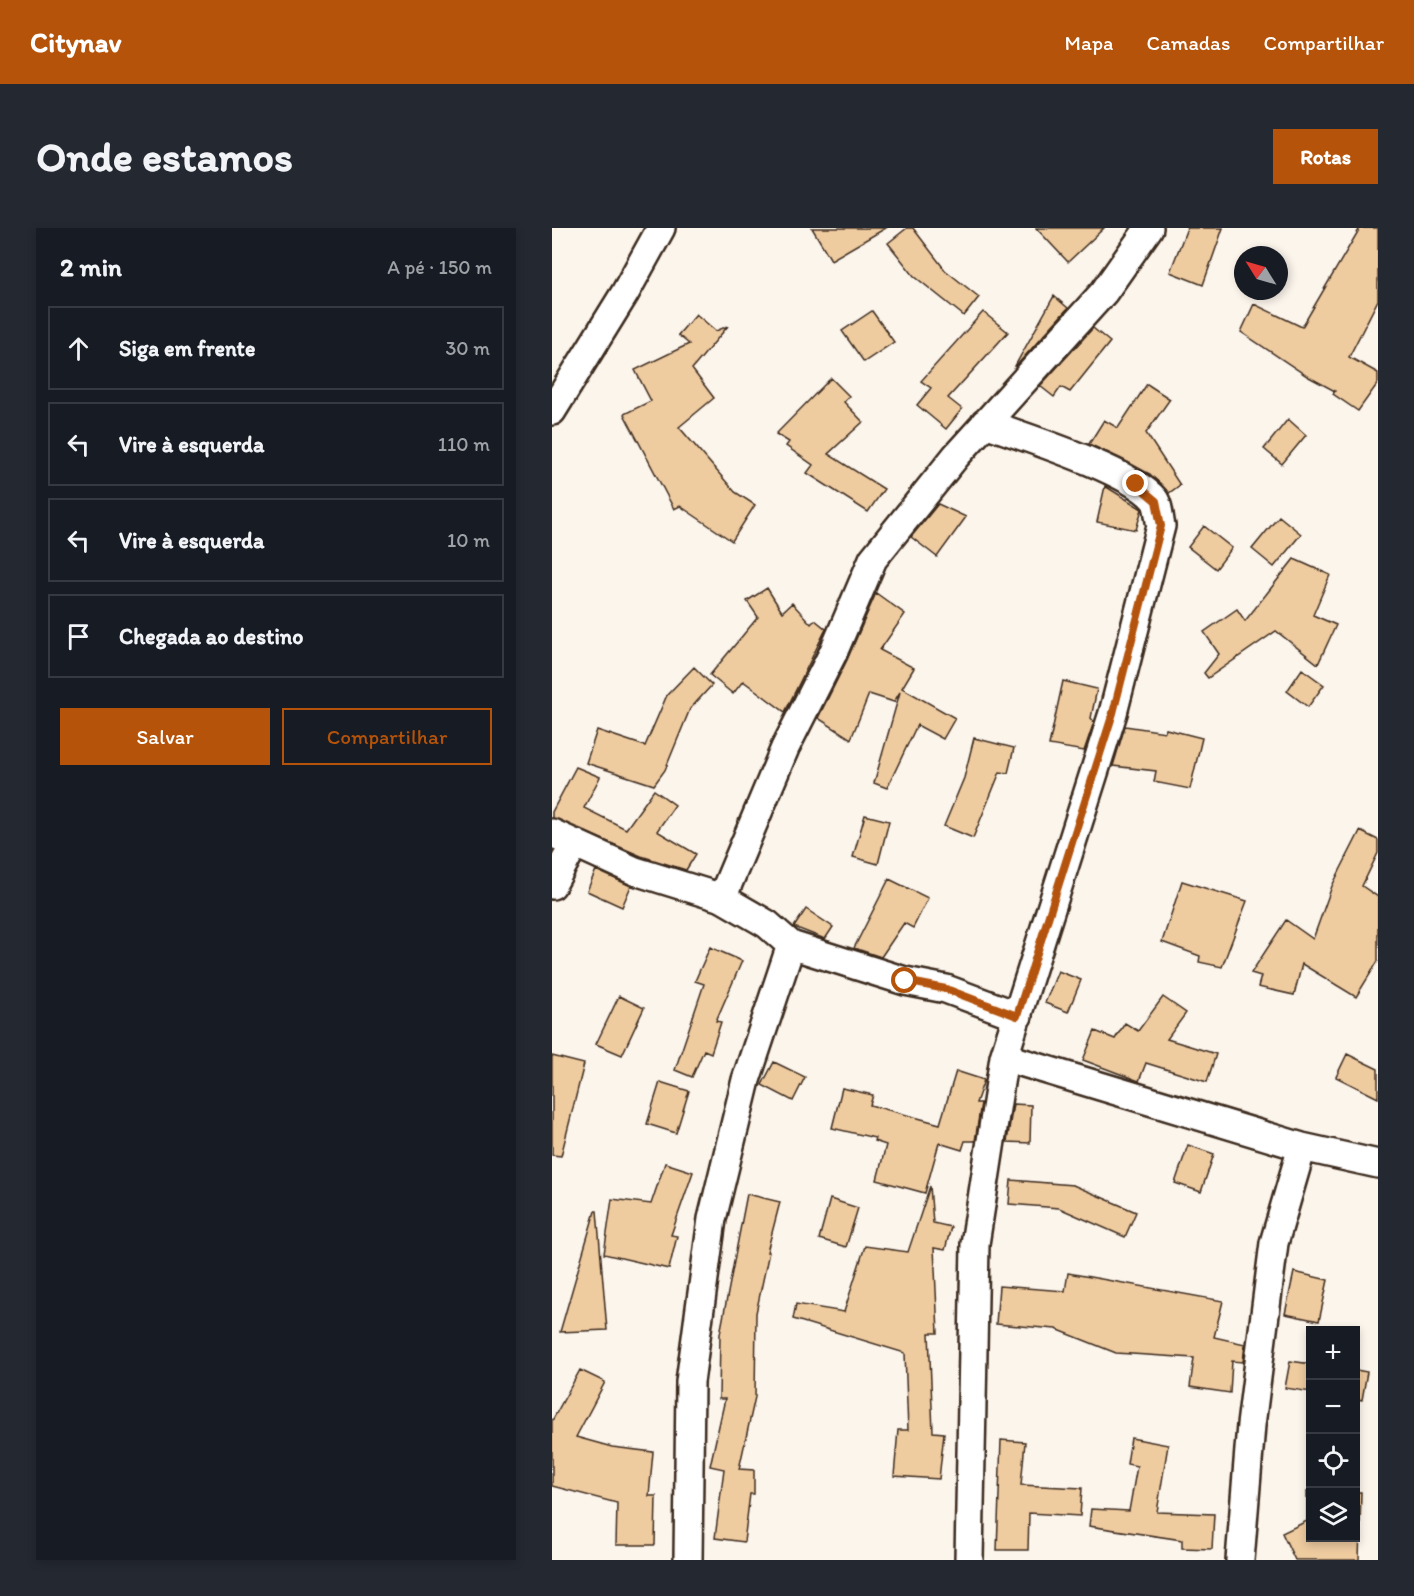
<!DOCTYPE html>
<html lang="pt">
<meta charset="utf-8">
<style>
:root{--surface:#171b24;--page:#242831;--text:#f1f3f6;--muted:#9ea1a6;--line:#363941;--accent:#b45309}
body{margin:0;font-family:Itim,sans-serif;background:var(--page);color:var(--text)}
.controls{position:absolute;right:18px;bottom:18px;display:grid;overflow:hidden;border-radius:0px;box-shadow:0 3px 9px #0003}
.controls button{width:54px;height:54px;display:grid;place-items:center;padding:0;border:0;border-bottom:2px solid var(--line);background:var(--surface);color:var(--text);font:30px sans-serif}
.compass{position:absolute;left:682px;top:18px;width:54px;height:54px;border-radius:50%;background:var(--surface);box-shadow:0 3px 9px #0003;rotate:307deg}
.stop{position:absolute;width:18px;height:18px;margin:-14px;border:4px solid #b45309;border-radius:50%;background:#fff}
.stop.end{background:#b45309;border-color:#fff;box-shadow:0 2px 6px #0008}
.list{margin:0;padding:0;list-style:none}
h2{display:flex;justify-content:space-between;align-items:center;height:78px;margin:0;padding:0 24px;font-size:26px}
h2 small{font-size:20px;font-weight:400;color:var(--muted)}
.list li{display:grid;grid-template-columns:39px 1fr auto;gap:18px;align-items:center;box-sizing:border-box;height:84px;margin:0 12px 12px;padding:0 12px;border:2px solid var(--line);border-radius:0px}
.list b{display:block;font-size:22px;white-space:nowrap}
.list em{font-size:20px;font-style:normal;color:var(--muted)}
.actions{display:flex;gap:12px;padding:18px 24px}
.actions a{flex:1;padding:14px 0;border:2px solid var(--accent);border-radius:0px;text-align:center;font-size:21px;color:var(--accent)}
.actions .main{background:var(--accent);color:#fff}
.icon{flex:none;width:33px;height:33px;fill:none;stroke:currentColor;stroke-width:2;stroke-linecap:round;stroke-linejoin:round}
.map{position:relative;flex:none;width:826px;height:1332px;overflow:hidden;border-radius:0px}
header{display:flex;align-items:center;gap:36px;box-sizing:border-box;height:84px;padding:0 30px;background:var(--accent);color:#fff}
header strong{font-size:28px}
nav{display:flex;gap:33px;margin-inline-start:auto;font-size:21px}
.intro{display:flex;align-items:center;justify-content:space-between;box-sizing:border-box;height:144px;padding:0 36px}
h1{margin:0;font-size:42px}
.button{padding:15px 27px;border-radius:0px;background:var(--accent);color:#fff;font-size:21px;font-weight:700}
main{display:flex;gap:36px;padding:0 36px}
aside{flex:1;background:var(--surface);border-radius:0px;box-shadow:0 3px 9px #0003}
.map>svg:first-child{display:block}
</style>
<header>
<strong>Citynav</strong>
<nav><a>Mapa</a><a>Camadas</a><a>Compartilhar</a></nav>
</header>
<div class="intro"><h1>Onde estamos</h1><a class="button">Rotas</a></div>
<main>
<aside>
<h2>2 min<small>A pé · 150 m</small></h2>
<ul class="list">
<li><svg class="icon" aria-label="ahead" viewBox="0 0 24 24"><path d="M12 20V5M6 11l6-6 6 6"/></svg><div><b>Siga em frente</b></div><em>30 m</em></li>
<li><svg class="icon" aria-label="left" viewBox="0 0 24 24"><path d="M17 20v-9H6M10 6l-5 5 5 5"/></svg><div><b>Vire à esquerda</b></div><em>110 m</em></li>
<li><svg class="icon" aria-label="left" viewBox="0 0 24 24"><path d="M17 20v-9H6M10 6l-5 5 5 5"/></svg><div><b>Vire à esquerda</b></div><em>10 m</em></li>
<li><svg class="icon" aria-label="arrive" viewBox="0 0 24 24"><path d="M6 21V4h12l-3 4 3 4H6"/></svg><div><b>Chegada ao destino</b></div></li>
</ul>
<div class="actions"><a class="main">Salvar</a><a>Compartilhar</a></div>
</aside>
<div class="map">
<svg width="826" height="1332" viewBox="0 0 826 1332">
<rect width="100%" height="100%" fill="#fcf5ec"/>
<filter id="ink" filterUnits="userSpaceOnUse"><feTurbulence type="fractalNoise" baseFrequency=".0167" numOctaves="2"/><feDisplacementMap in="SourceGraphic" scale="12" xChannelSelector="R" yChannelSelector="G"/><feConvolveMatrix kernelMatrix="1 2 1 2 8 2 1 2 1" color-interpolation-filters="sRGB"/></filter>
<g filter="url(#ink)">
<path fill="#efcba0" stroke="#3b2a1e" stroke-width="1.5" d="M260,0H334L279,32Z
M355,0H361L393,42L427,69L412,88L362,48L336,15Z
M484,0H552L516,34Z
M635,0H671L651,57L618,44Z
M808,0H826V72L797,129L826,145V155L806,183L781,166L783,163L755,148L689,104L702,76L750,99Z
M502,68L516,80L464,138H463Z
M320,83L342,114L312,134L290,103Z
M431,84L456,104L396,170L410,181L394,201L365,177L379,160L369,153Z
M144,86L164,103L176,98L140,141L162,170L127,199L183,264L203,277L180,313L128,278L122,281L72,186L99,173L83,142L137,116L126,107Z
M541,100L558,114L518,164L509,159L502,169L488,158Z
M279,150L297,168L292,174L311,194L276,226L332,261L316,284L255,245L261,237L234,218L237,214L224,206Z
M595,156L618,171L594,205L628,257L617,265L598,246L537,216L552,192L566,200Z
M736,191L754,207L730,236L712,221Z
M553,258L590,281L584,302L545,294Z
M386,276L414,289L385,329L359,309Z
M727,288L749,306L722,339L700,321Z
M652,298L680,320L664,341L636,319Z
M742,331L778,347L761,387L784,397L766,436L724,403L656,450L652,445L667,426L652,404L685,381L693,393Z
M215,360L230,384L240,375L259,396L263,392L274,401L233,484L191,453L181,466L158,447L206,389L195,373Z
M324,365L353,386L328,422L362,440L350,460L403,490L391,511L365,497L335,560L322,555L348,464L342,474L317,466L299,511L266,490L295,432Z
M142,439L160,457L138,481L113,542L102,557L34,535L45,502L93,518L115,467Z
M750,441L772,457L756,479L735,463Z
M511,453L545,461L539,490L542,494L532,523L497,517Z
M573,498L613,504L614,501L650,510L638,561L602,554L604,543L561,538Z
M422,510L462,520L456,545L448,544L421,610L392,598L412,550Z
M24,539L48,549L32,580L74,601L102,562L123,577L105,603L144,626L134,642L89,628L0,590V584Z
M313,587L337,593L326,636L301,629Z
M808,603L826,612V625L810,658L826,669V733L804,769L750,736L742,767L706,759L709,748L699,745L734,692L761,711L780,658Z
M44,642L79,658L70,679L35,663Z
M337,651L376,670L361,700L352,695L329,729L302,720Z
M630,653L695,673L670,739L647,734L648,728L610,714Z
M254,681L281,699L273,711L242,699Z
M158,719L190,733L164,793L169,794L159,825L152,822L140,849L123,842L152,756L143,753Z
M506,743L529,752L516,784L493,775Z
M67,768L92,780L70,827L44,816Z
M611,769L634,785L615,811L664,826L655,854L594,835L587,853L531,832L543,803L563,811L573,795L586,803Z
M795,826L826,841V870L784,849Z
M0,828L32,836L9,928L0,927Z
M222,834L253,849L241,873L210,857Z
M404,843L432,852L424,875H429L423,913H413L410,922L387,915L373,965L325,952L334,917L322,913L323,910L280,900L290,860L321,867L318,877L388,896Z
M108,854L137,863L124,905L95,896Z
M461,876L479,877L478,915L455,914Z
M636,917L662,926L649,964L623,955Z
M113,935L141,944L119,1007L125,1008L117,1041L52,1026L60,971L99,976Z
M459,952L521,957L584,984L573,1009L507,980L457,976Z
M378,958L381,995L399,999L393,1022L382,1020L386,1105H377L381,1204L392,1205L387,1251L342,1248L346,1202H356L353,1125L241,1091L244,1076L292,1084L313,1018L356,1024Z
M195,966L228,974L215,1024H217L204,1085L203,1169L187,1241L202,1242V1266H198L192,1314L163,1310L172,1241L158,1238L173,1171H167L168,1106Z
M278,971L306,980L294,1019L267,1011Z
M43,983H45L55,1102L8,1104Z
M742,1044L776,1052L767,1093L733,1086Z
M516,1045L671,1073L662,1109L693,1116L691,1134L680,1133L678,1165L638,1159L642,1130L564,1125L504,1101L444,1096L447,1058L513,1063Z
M738,1133L759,1136V1164L733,1160Z
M28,1142L53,1154L24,1209L60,1219L101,1224L97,1268H104L103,1317H64L65,1275L0,1258V1193Z
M804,1142L815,1144L810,1172L804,1171Z
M579,1210L616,1217L605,1284L662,1286L660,1321L630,1320V1312L537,1298L539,1281L577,1283L585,1238L575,1236Z
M449,1212L473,1214L469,1257L530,1260L528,1288L477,1285L476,1322H445Z
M755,1263H759V1310H804V1264H809L807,1332H743L730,1305L755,1293Z"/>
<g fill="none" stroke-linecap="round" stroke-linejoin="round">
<defs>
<path id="street" d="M0,183L73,65L109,0
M0,605L83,643L170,670L215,696L239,717L353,753L394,761L466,788
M0,657L23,615
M170,670L233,520L281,425L321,331L404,228L552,64L597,0
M452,829L750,919L826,936
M136,1332L138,1154L160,991L194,852L239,717
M417,1332L423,1016L452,829L561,485L609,298C607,291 607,277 602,271C578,242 472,209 433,195
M688,1332L699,1197L722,1015L750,919"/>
</defs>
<use href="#street" stroke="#3b2a1e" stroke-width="32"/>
<use href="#street" stroke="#fff" stroke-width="27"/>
</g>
</g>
<g fill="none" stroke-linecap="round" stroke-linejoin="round" filter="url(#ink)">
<path stroke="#b45309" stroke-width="8" d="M353,753L394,761L465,788L561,485L609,298L604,273L584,256"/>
</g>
</svg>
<div class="controls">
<button>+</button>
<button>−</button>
<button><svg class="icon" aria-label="locate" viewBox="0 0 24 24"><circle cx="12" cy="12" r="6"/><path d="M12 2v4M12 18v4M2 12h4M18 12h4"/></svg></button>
<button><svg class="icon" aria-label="layers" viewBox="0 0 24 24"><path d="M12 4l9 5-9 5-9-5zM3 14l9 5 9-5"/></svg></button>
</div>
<svg class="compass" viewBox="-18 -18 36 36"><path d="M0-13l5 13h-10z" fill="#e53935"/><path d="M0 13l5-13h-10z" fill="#9ea1a6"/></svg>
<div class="stop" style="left:353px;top:753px"></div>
<div class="stop end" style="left:584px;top:256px"></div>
</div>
</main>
